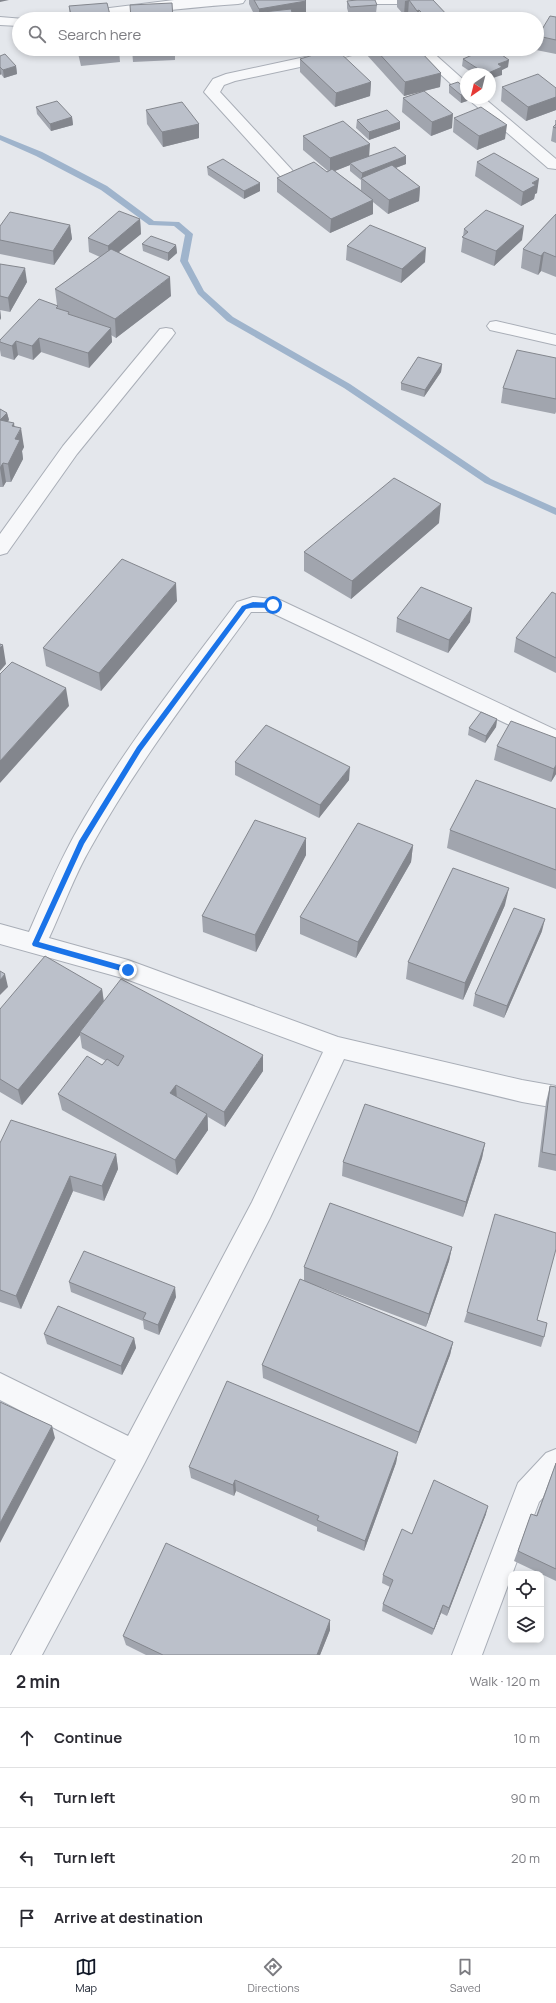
<!DOCTYPE html>
<meta charset="utf-8">
<style>
:root{--surface:#fff;--page:#f7f7f7;--text:#2b2b33;--muted:#7c7c81;--line:#e1e1e2;--accent:#111827}
body{margin:0;font-family:Manrope,sans-serif;background:var(--page);color:var(--text)}
.controls{position:absolute;right:12px;bottom:12px;display:grid;overflow:hidden;border-radius:8px;box-shadow:0 2px 6px #0003}
.controls button{width:36px;height:36px;display:grid;place-items:center;padding:0;border:0;border-bottom:1px solid var(--line);background:var(--surface);color:var(--text);font:20px sans-serif}
.compass{position:absolute;left:460px;top:68px;width:36px;height:36px;border-radius:50%;background:var(--surface);box-shadow:0 2px 6px #0003;rotate:215deg}
.stop{position:absolute;width:12px;height:12px;margin:-9px;border:3px solid #1a73e8;border-radius:50%;background:#fff}
.stop.end{background:#1a73e8;border-color:#fff;box-shadow:0 1px 4px #0008}
.list{margin:0;padding:0;list-style:none}
h2{display:flex;justify-content:space-between;align-items:center;height:52px;margin:0;padding:0 16px;font-size:17px}
h2 small{font-size:13px;font-weight:400;color:var(--muted)}
.list li{display:grid;grid-template-columns:26px 1fr auto;gap:12px;align-items:center;box-sizing:border-box;height:60px;padding:0 16px;border-top:1px solid var(--line)}
.list b{display:block;font-size:15px;white-space:nowrap}
.list em{font-size:13px;font-style:normal;color:var(--muted)}
.icon{flex:none;width:22px;height:22px;fill:none;stroke:currentColor;stroke-width:2;stroke-linecap:round;stroke-linejoin:round}
.map{position:relative;flex:none;width:556px;height:1655px;overflow:hidden}
.search{position:absolute;background:var(--surface);box-shadow:0 2px 6px #0003;left:12px;right:12px;top:12px;height:44px;display:flex;align-items:center;gap:10px;box-sizing:border-box;padding:0 14px;border-radius:22px;color:var(--muted);font-size:15px}
.sheet{height:292px;background:var(--surface)}
nav{display:flex;justify-content:space-around;align-items:center;box-sizing:border-box;height:56px;border-top:1px solid var(--line);background:var(--surface);font-size:11px;color:var(--muted)}
nav a{display:grid;justify-items:center;gap:2px}
nav .on{color:var(--accent)}
.map>svg:first-child{display:block}
</style>
<div class="map">
<svg width="556" height="1655" viewBox="0 0 556 1655">
<rect width="100%" height="100%" fill="#e4e7ec"/>
<g fill="none" stroke-linecap="round" stroke-linejoin="round">
<path fill="#9fb4cc" fill-rule="evenodd" d="M0,135L42,152L107,186L154,221L179,222L193,234L188,261L204,291L233,317L350,384L491,479L556,508V515L485,483L344,388L227,321L198,294L180,261L185,235L174,226L149,225L101,190L36,156L0,140Z"/>
<defs>
<path id="minor" d="M174,0H245L243,3L238,4C174,8 110,19 46,19L48,16L53,15Z
M370,0H423L421,3L416,4H377L372,3Z
M0,17L24,19H19V26L0,25Z
M342,49H365L363,52L337,59L235,81L224,85L220,92L292,170L294,173L292,176H280L204,92L213,79L226,74Z
M413,49H429L466,82V95L461,93Z
M467,98H484L556,159V169L548,168Z
M496,321L556,335V345L490,330L487,326L490,322Z
M166,328L172,329L175,333L172,337L77,454L7,553L0,555V534L63,446L160,329Z
M253,597L280,600L556,730V747L270,612H251C195,689 137,764 91,847C74,876 63,908 49,938L128,960L338,1037L522,1080L556,1086V1108L522,1102L344,1059L270,1218L144,1464L42,1655H11L116,1460L0,1400V1373L128,1436L252,1202L323,1052L126,979L0,944V924L29,932C43,900 57,867 74,836C120,753 180,678 237,602Z
M556,1449V1484L539,1502L482,1655H452L518,1483L546,1453Z"/>
</defs>
<use href="#minor" stroke="#a9aeb7" stroke-width="2"/>
<use href="#minor" fill="#f7f8fa" fill-rule="evenodd"/>
</g>
<path fill="#a1a5ae" fill-rule="evenodd" d="M249,0H305L306,1V15L294,17V19H254V14L249,4Z
M397,0H433L450,19H412L408,14L404,15L397,7Z
M347,1L377,5L376,13L349,15L347,8Z
M69,6L111,19H70Z
M556,17V54L536,50V49H537L538,36Z
M77,49H119L120,62L81,66Z
M132,49H175V60L133,62Z
M209,49H248V50L211,53Z
M262,49H297L263,52Z
M367,49H418L441,73L440,87L424,91L452,128L431,136L402,112L403,98L423,91L404,96L366,54Z
M484,55L508,67L502,70V75L474,74L462,66L463,59Z
M0,56L16,66L17,74L4,78L1,74L0,75Z
M300,59L371,82L370,96L335,107L300,72Z
M449,85L466,98H470V100L461,103L449,93Z
M502,87L556,88V110L526,121L501,101Z
M36,107L72,117L73,125L51,131L37,114Z
M146,110L199,124V138L163,147L147,124Z
M454,118L505,139L477,150L453,132Z
M357,120L400,122V129L369,140L356,128Z
M555,120H556V143L551,141L553,127L555,125Z
M303,136L369,156L406,164L396,168L420,187L419,201L388,214L373,202V214L330,233L277,192V178L328,171L303,150ZM350,165V171L361,180V190L334,171Z
M477,162L537,193L535,194L534,199L521,206L475,176Z
M207,167L260,191L244,199L208,175Z
M556,214V277L541,271L538,275L521,268L523,249Z
M140,219L141,234L119,252L171,296L116,338L111,335L112,342L89,368L41,352L33,360L18,355L14,360L1,356L0,350V340L57,305L55,289L100,257L89,252L88,238Z
M70,225L72,239L54,265L0,254V226Z
M464,229L522,240L494,266L461,252Z
M142,244L176,245L177,253L168,261L143,251Z
M347,246L425,262L401,283L346,260Z
M0,264L27,282L10,312L0,310L1,318L0,320Z
M556,358V412L555,414L501,403L503,388Z
M442,364L441,372L424,397L401,390V383Z
M0,409L7,413L9,420L7,422L14,423V427L24,447L22,451L23,459L11,482H6L3,487H0Z
M439,523L351,599L304,571V552Z
M556,594V673L514,652L516,638Z
M177,601L101,691L46,666L43,648Z
M397,618L470,622L448,653L396,632Z
M497,719L496,727L485,743L468,735L469,728Z
M556,738V774L551,782L494,760L497,746Z
M235,762L349,780L319,818L235,775Z
M556,809V889L447,848L450,830Z
M306,838V855L256,952L203,932L202,916Z
M413,845L411,862L356,958L300,934V917Z
M505,905L463,1000L406,979L408,962Z
M542,931L504,1018L473,1006L475,994Z
M102,989L104,1001L263,1071L225,1127L208,1117V1130L177,1175L62,1110L58,1094L102,1065L106,1061L82,1048L80,1035L22,1105L0,1092V1009Z
M550,1086L556,1087V1171L538,1167L546,1102Z
M0,1143L116,1154L118,1169L104,1201L73,1191L21,1309L0,1302Z
M485,1143L482,1158L463,1217L342,1176L343,1162Z
M452,1247L449,1261L426,1327L315,1285L453,1342L450,1355L416,1444L263,1378L262,1365L304,1281V1267Z
M69,1282L176,1297L159,1335L144,1329L143,1321L71,1292Z
M467,1312L537,1320L544,1337L541,1347L464,1322Z
M44,1334L134,1338L136,1348L122,1375L47,1344Z
M398,1452L396,1463L364,1551L317,1531V1527L236,1491L234,1496L191,1478L189,1467Z
M556,1463V1581L514,1561L531,1514L536,1516Z
M486,1514L447,1616L441,1613L432,1635L382,1611L383,1604L390,1587L382,1583L383,1575L412,1534Z
M330,1630L320,1655H146L126,1645L123,1636Z"/>
<path fill="#83868d" d="M0,0H9L0,2Z
M409,0L408,14L404,15L405,1Z
M306,1V15L282,19H259V9Z
M419,10V19H417V11Z
M509,60L508,67L502,70V75L490,79V74H486L498,64Z
M16,66L17,74L4,78L3,70Z
M0,67L1,74L0,75Z
M441,73L440,87L404,96L405,82Z
M371,82L370,96L335,107L336,93Z
M466,94V98H470V100L461,103V95Z
M556,97V110L526,121L528,107Z
M453,114L452,128L431,136L432,122Z
M72,117L73,125L51,131L50,124Z
M400,122V129L369,140V132Z
M199,124V138L163,147L162,132Z
M507,125L505,139L477,150L479,136Z
M370,144L369,158L350,163V165L330,173V158Z
M406,156V164L363,180L362,179V173Z
M539,179L537,193L535,194L534,199L521,206L523,192L532,183Z
M260,183V191L244,199V191Z
M420,187L419,201L388,214L389,200Z
M373,200V214L330,233L331,219Z
M140,219L141,234L109,260L108,246Z
M70,225L72,239L54,265L53,251Z
M524,226L522,240L494,266L496,251Z
M176,245L177,253L168,261V253Z
M426,248L425,262L401,283L402,269Z
M544,252L541,271L538,275L541,256Z
M25,268L27,282L10,312L8,298Z
M170,277L171,296L116,338L115,319Z
M0,309L1,318L0,320Z
M111,328L112,342L89,368L88,353Z
M39,338L41,352L33,360L32,346Z
M16,341L18,355L14,360L12,346Z
M442,364L441,372L424,397L425,390Z
M7,413L9,420L0,429V420Z
M14,423L16,438L21,428L24,447L22,451L23,459L11,482L8,464L12,426Z
M3,463L6,482L3,487L0,468Z
M441,504L439,523L351,599L352,581Z
M176,583L177,601L101,691L99,673Z
M472,608L470,622L448,653L449,640Z
M3,645L6,664L0,671V648Z
M66,688L69,706L0,783V761Z
M497,719L496,727L485,743L486,736Z
M556,765V774L551,782L554,769Z
M350,767L349,780L319,818L320,805Z
M306,838V855L256,952L255,935Z
M413,845L411,862L356,958L358,942Z
M509,888L505,905L463,1000L465,983Z
M545,919L542,931L504,1018L507,1006Z
M5,974L8,987L0,995V980Z
M102,989L104,1005L80,1032V1035L22,1105L18,1090Z
M263,1055V1071L225,1127L224,1112Z
M176,1085L177,1100L170,1093Z
M207,1114L208,1130L177,1175L175,1160Z
M485,1143L482,1158L463,1217L466,1202Z
M116,1154L118,1169L104,1201L102,1186Z
M70,1176L73,1191L21,1309L16,1296Z
M452,1247L449,1261L426,1327L429,1314Z
M175,1287L176,1297L159,1335L158,1325Z
M134,1338L136,1348L122,1375L121,1366Z
M453,1342L450,1355L416,1444L419,1432Z
M52,1426L55,1438L0,1543V1523Z
M398,1452L396,1463L364,1551L365,1541Z
M235,1480L236,1491L234,1496L233,1485Z
M488,1506L486,1514L447,1616L449,1608Z
M443,1605L441,1613L432,1635L434,1629Z
M330,1620V1630L320,1655H317Z"/>
<path fill="#bbc0ca" stroke="#83868d" d="M254,0H305L306,1L259,9Z
M357,0H375L377,5L350,7L347,1Z
M409,0H433L450,18L445,19H428L419,10L417,11Z
M107,3L111,19H72L69,6Z
M172,3L173,19H131L130,5Z
M291,9L294,19H256L254,13Z
M241,14L242,19H204V17Z
M550,16L556,17V40L538,36Z
M79,49H110L80,52Z
M333,49H336L371,82L336,93L300,59Z
M375,49H418L441,73L405,82Z
M495,50L509,60L498,64L502,67L486,74L463,59L479,52L484,55Z
M5,54L16,66L3,70L0,67V56Z
M538,74L556,88V97L528,107L502,87Z
M458,82L466,89V94L461,95L449,85Z
M424,91L453,114L432,122L403,98Z
M57,101L72,117L50,124L36,107Z
M182,102L199,124L162,132L146,110Z
M481,107L507,125L479,136L454,118Z
M387,110L400,122L369,132L357,120Z
M343,121L370,144L330,158L303,136Z
M556,124V128L553,127Z
M395,147L406,156L362,173L350,163Z
M494,153L539,179L532,183L536,185L523,192L477,162Z
M223,159L260,183L244,191L207,167Z
M314,162L327,172L332,169L373,200L331,219L277,178Z
M392,165L420,187L389,200L361,178Z
M486,210L524,226L496,251L462,237L468,232L464,229Z
M119,211L140,219L108,246L88,238Z
M10,212L70,225L53,251L0,240V226Z
M556,214V257L544,252L541,256L523,249Z
M370,225L426,248L402,269L347,246Z
M151,236L176,245L168,253L142,244Z
M111,249L170,277L115,319L55,289Z
M0,264L25,268L8,298L0,296Z
M39,299L58,306L56,308L69,312L68,314L111,328L88,353L39,338L32,346L16,341L12,346L0,342V340Z
M517,350L556,358V399L503,388Z
M418,357L442,364L425,390L401,383Z
M0,409L7,413L0,420Z
M0,420L14,423L12,426L21,428L15,439L20,440L8,464L3,463L0,468Z
M394,478L441,504L352,581L304,552Z
M122,559L176,583L99,673L43,648Z
M421,587L472,608L449,640L397,618Z
M552,592L556,594V658L516,638Z
M0,644L3,645L0,648Z
M12,662L66,688L0,761V674Z
M481,712L497,719L486,736L469,728Z
M511,721L556,738V765L554,769L497,746Z
M266,725L350,767L320,805L235,762Z
M476,780L556,809V870L450,830Z
M255,820L306,838L255,935L202,916Z
M358,823L413,845L358,942L300,917Z
M453,868L509,888L465,983L408,962Z
M514,908L545,919L507,1006L475,994Z
M45,956L102,989L18,1090L0,1079V1009Z
M0,971L5,974L0,980Z
M121,979L263,1055L224,1112L176,1085L170,1093L207,1114L175,1160L58,1094L87,1056L102,1065L107,1059L118,1066L124,1056L80,1032Z
M550,1086L556,1087V1155L542,1152Z
M365,1104L485,1143L466,1202L343,1162Z
M11,1120L116,1154L102,1186L70,1176L16,1296L0,1290V1143Z
M330,1203L452,1247L429,1314L304,1267Z
M495,1214L556,1233V1249L537,1320L547,1323L544,1337L467,1312Z
M84,1251L175,1287L158,1325L143,1319L146,1313L69,1282Z
M300,1279L453,1342L419,1432L262,1365Z
M58,1306L134,1338L121,1366L44,1334Z
M227,1381L398,1452L365,1541L317,1520L319,1516L235,1480L233,1485L189,1467Z
M0,1402L52,1426L0,1523Z
M556,1463V1569L518,1551L531,1514L537,1516Z
M434,1480L488,1506L449,1608L443,1605L434,1629L383,1604L393,1580L383,1575L402,1529L412,1534Z
M166,1543L330,1620L317,1655H163L123,1636Z"/>
<path fill="#1a73e8" d="M253,602L273,603L276,605C269,610 255,606 246,609L141,751L84,844L39,942L128,967L132,970L131,972L128,973L33,946L32,944L79,841L137,747L242,606Z"/>
</svg>
<div class="controls">
<button><svg class="icon" aria-label="locate" viewBox="0 0 24 24"><circle cx="12" cy="12" r="6"/><path d="M12 2v4M12 18v4M2 12h4M18 12h4"/></svg></button>
<button><svg class="icon" aria-label="layers" viewBox="0 0 24 24"><path d="M12 4l9 5-9 5-9-5zM3 14l9 5 9-5"/></svg></button>
</div>
<svg class="compass" viewBox="-18 -18 36 36"><path d="M0-13l5 13h-10z" fill="#e53935"/><path d="M0 13l5-13h-10z" fill="#7c7c81"/></svg>
<div class="stop" style="left:273px;top:605px"></div>
<div class="stop end" style="left:128px;top:970px"></div>
<div class="search"><svg class="icon" aria-label="search" viewBox="0 0 24 24"><circle cx="10" cy="10" r="6"/><path d="M15 15l6 6"/></svg>Search here</div>
</div>
<section class="sheet">
<h2>2 min<small>Walk · 120 m</small></h2>
<ul class="list">
<li><svg class="icon" aria-label="ahead" viewBox="0 0 24 24"><path d="M12 20V5M6 11l6-6 6 6"/></svg><div><b>Continue</b></div><em>10 m</em></li>
<li><svg class="icon" aria-label="left" viewBox="0 0 24 24"><path d="M17 20v-9H6M10 6l-5 5 5 5"/></svg><div><b>Turn left</b></div><em>90 m</em></li>
<li><svg class="icon" aria-label="left" viewBox="0 0 24 24"><path d="M17 20v-9H6M10 6l-5 5 5 5"/></svg><div><b>Turn left</b></div><em>20 m</em></li>
<li><svg class="icon" aria-label="arrive" viewBox="0 0 24 24"><path d="M6 21V4h12l-3 4 3 4H6"/></svg><div><b>Arrive at destination</b></div></li>
</ul>
</section>
<nav>
<a class="on"><svg class="icon" aria-label="map" viewBox="0 0 24 24"><path d="M3 6l6-2 6 2 6-2v14l-6 2-6-2-6 2zM9 4v14M15 6v14"/></svg>Map</a>
<a><svg class="icon" aria-label="directions" viewBox="0 0 24 24"><path d="M12 3l9 9-9 9-9-9zM9 14v-3h6M13 9l2 2-2 2"/></svg>Directions</a>
<a><svg class="icon" aria-label="saved" viewBox="0 0 24 24"><path d="M7 4h10v16l-5-4-5 4z"/></svg>Saved</a>
</nav>
